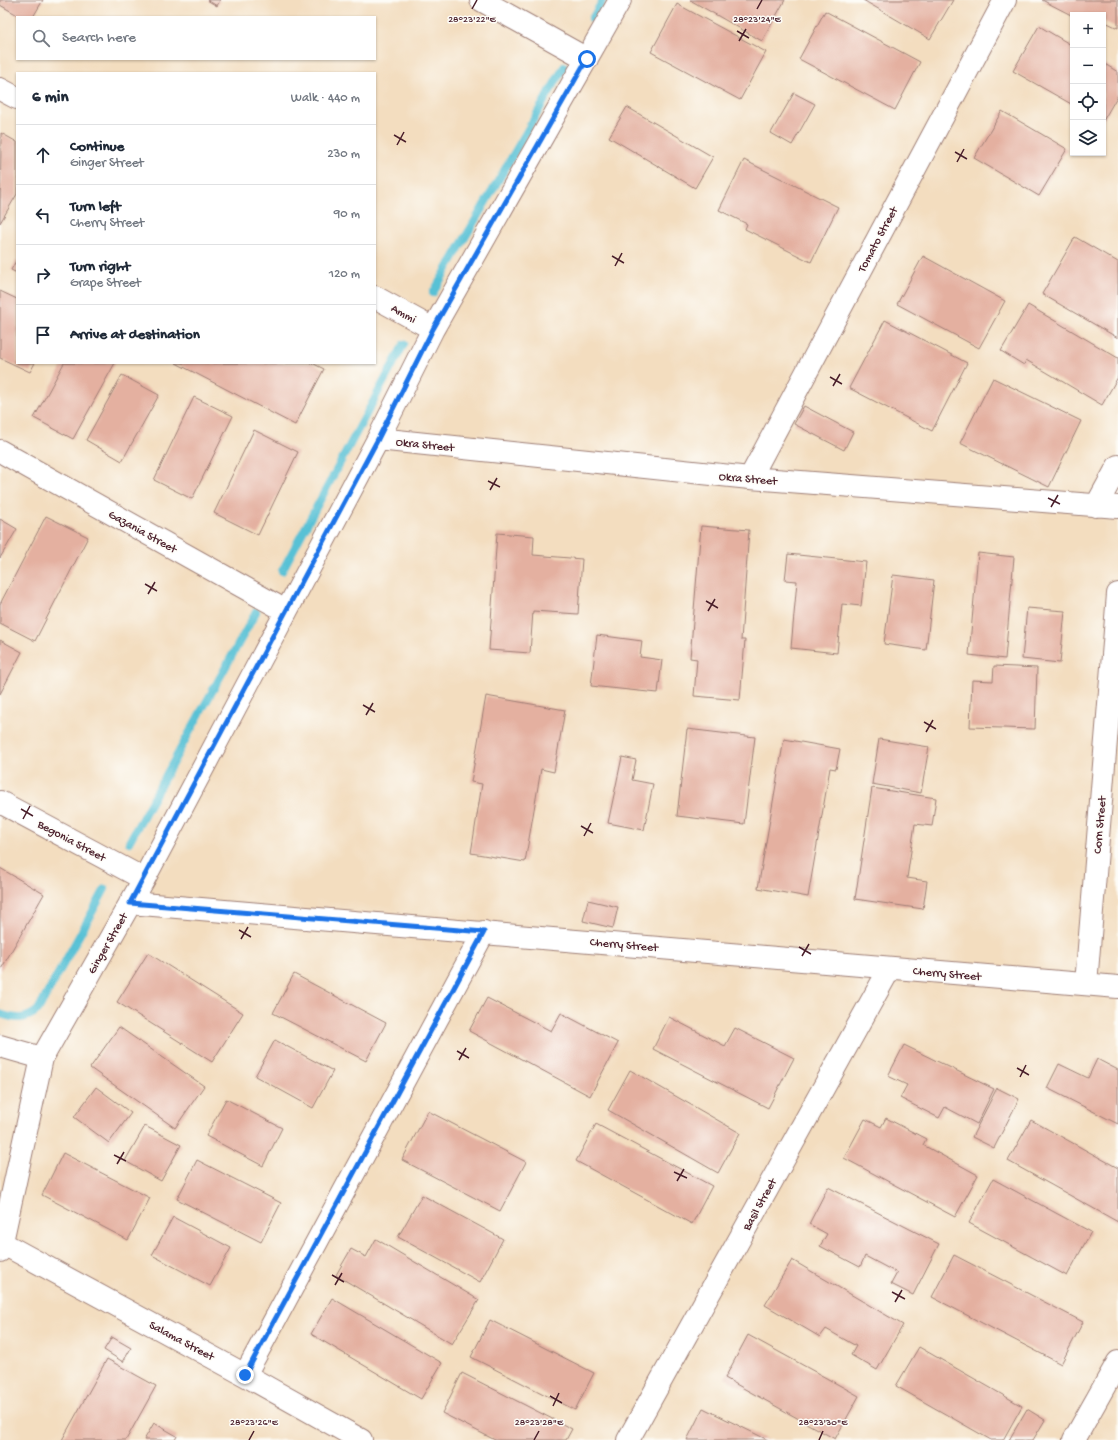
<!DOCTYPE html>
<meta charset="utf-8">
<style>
:root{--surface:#fff;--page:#f2f2f3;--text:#1f2937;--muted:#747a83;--line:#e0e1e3}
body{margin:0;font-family:"Gochi Hand",sans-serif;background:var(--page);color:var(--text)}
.controls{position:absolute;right:12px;top:12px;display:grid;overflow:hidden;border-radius:0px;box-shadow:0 1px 3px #0004}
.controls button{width:36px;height:36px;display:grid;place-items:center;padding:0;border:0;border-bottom:1px solid var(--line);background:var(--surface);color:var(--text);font:20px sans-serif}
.stop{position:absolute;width:12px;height:12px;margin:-9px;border:3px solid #1a73e8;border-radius:50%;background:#fff}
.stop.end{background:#1a73e8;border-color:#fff;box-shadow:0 1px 4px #0008}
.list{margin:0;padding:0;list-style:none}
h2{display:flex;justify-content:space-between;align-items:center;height:52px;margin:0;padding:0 16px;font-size:17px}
h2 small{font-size:13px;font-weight:400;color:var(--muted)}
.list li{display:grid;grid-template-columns:26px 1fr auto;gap:12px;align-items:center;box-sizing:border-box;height:60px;padding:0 16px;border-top:1px solid var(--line)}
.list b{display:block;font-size:15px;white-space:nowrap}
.list p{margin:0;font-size:13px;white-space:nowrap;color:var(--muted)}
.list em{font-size:13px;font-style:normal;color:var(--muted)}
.icon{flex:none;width:22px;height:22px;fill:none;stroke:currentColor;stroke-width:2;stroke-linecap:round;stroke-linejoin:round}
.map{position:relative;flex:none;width:1118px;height:1440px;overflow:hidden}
.search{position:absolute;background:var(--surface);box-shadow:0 1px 3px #0004;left:16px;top:16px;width:360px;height:44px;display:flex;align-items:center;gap:10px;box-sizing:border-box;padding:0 14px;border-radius:0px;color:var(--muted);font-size:15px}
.panel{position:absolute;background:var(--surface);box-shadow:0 1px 3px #0004;left:16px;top:72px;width:360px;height:292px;border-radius:0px}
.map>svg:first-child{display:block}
</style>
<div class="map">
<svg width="1118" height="1440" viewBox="0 0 1118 1440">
<rect width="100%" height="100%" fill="#fdfcf7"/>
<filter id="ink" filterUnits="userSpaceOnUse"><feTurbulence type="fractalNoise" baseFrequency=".025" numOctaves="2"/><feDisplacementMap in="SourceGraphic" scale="8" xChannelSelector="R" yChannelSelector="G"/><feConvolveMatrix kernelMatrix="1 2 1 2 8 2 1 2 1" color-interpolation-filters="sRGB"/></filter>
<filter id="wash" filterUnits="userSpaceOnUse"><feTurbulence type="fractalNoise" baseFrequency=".012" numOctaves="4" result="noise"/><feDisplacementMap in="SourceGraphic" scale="16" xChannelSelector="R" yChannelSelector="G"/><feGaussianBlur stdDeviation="0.9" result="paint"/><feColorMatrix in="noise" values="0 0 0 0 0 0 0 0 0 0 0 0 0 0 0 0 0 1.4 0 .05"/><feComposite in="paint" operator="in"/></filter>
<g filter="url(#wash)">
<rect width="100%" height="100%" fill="#f3ddbf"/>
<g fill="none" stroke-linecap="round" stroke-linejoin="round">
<path stroke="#58c1d5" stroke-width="8" d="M592,19L603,0
M433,293L564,67
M282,571L404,344
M129,842L256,612
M0,1014C16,1019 25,1021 38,1010L105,889"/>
</g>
<g id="blocks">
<path fill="#e4b0a0" d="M0,0H43L33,17H21L0,5Z
M207,0H220L217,6Z
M690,0H785L762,41Z
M863,0H953L930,39Z
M1042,0H1118V28L1103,21V15L1073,16Z
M677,4L766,52L740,100L651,52Z
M825,11L920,62L895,110L799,59Z
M1039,26L1073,46V105L1013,71Z
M1103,63L1118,72V95L1103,121Z
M794,93L815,104L792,145L771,133Z
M627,107L713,157L695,188L609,137Z
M1002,111L1067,149L1039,196L974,158Z
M1,133L17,142V194L0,223Z
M744,160L838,207L811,262L745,229L747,224L719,210Z
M1075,237L1118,262V338L1042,294Z
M923,256L1005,301L979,348L897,304Z
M17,259V273L11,270Z
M0,291L17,299V363H35L30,372L0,358Z
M1028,305L1118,358V377L1102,405L1026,360L1024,365L1001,351Z
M885,320L967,363L932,431L849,388Z
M64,363H115L73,439L34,418Z
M176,363H312L324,369L295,425Z
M122,375L159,395L122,461L86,440Z
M993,378L1081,421L1049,487L960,443Z
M194,397L233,416L192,499L154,480Z
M804,406L853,432L844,450L794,424Z
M254,430L298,452L258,535L214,513Z
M46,516L88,537L35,641L0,623V604Z
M0,519L17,529L0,558Z
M701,526L749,530L741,640H745L740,700L694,696L697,659L690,658Z
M497,533L534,536L533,555L582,559L578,614L533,611L530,653L489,650Z
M978,553L1014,557L1005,659L969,655Z
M788,554L866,562L861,606L842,604L837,653L791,648L797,581L785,580Z
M893,575L934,580L926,650L884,644Z
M1027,608L1065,611L1060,663L1022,659Z
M597,635L642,641L640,657L662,660L658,693L591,686Z
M0,640L22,652L0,694Z
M994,666L1037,668L1035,729L970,727L972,680L993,681Z
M486,696L565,710L554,772L541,769L525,862L471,853L482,784L471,782Z
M687,729L755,737L744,824L677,816Z
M784,739L840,749L836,769L830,768L808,897L758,888Z
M879,739L929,747L921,793L872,784Z
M622,757L636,760L632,780L653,784L644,830L608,823Z
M872,788L936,798L932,826L915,824L907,878L927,881L923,909L855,899Z
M0,868L44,894L0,971Z
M588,900L618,907L613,928L583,921Z
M148,953L243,1013L212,1062L117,1002Z
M294,974L386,1023L366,1061L273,1013Z
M487,998L551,1031L561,1013L618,1043L590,1096L469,1031Z
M669,1017L725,1046L735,1028L794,1058L768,1108L653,1049Z
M119,1027L204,1086L175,1128L90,1068Z
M275,1040L333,1071L313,1108L255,1076Z
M904,1045L994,1089L977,1124L945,1107L939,1118L900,1098L907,1085L888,1076Z
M1097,1059L1118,1070V1124L1047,1088L1059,1064L1088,1078Z
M630,1070L740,1133L718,1173L608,1110Z
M96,1087L131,1113L109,1143L74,1117Z
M997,1088L1019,1099L994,1148L972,1137Z
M226,1099L282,1128L263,1166L206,1136Z
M428,1111L526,1162L500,1211L402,1160Z
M886,1118L926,1139L923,1145L978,1175L955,1217L844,1158L865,1119L881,1127Z
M1031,1120L1118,1168V1222L1008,1161Z
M596,1124L712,1186L692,1224L576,1161Z
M145,1126L181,1145L161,1181L125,1161Z
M63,1153L150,1198L128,1240L42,1195Z
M197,1160L281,1203L261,1242L177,1199Z
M993,1179L1091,1232L1067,1276L969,1223Z
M828,1187L939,1244L913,1295L891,1284L897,1273L865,1256L860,1267L820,1246L827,1234L809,1224Z
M422,1195L503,1239L480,1282L398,1237Z
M173,1217L231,1248L210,1286L152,1255Z
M376,1239L479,1300L452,1344L336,1275L351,1249L366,1257Z
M954,1255L1083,1322L1061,1364L932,1297Z
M792,1260L903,1325L877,1370L851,1355L856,1346L826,1329L820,1337L765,1305Z
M332,1298L442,1363L421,1399L311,1334Z
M490,1320L594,1373L575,1410L471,1357Z
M748,1335L859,1396L835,1439L725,1378Z
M112,1337L131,1348L123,1362L104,1350Z
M919,1347L1022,1406L1003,1440H991L896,1386Z
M107,1359L156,1386L126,1440H62Z
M462,1373L572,1429L566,1440H495L442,1413Z
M703,1408L768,1440H687Z
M1027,1409L1045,1420L1033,1440H1009Z
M154,1423L177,1436L175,1440H144Z"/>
</g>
</g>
<g filter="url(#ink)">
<use href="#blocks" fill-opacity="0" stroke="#9e7e75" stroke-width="1"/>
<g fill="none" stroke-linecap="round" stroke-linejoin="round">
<defs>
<path id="minor" d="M481,0L587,59
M0,89L17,98
M375,297L433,329
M378,439L750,478L1118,507
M0,451L286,611
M750,478L1005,0
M1096,506L1118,466
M0,802L144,879
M130,903L1118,987
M1086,984L1118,594
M0,1046L42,1058
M2,1243L245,1375L361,1440
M0,1251L42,1058L144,879L378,439L433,329L620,0
M245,1375L484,932
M628,1440L890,968
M1074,1440L1118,1362"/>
</defs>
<use href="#minor" stroke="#9e7e75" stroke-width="24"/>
<use href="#minor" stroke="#fff" stroke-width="22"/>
</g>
</g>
<g fill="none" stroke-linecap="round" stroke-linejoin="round" filter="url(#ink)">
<path stroke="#1a73e8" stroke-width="5" d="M245,1375L484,932L130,903L378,439L433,329L587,59"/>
</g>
<path fill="none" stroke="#4a1f2b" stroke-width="1.5" d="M472,9L477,0M757,9L762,0M737,31L749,38M739,41L746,29M394,135L406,142M397,145L404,132M955,152L967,159M957,162L964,149M612,256L624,263M615,266L622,253M830,377L842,384M833,386L840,374M488,481L500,487M490,490L497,478M1048,498L1060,504M1051,507L1058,495M145,584L157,591M148,594L155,582M706,601L718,608M708,611L715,599M363,705L375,712M366,715L373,703M924,722L936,729M926,732L933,720M21,809L33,816M23,819L30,806M581,826L593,833M584,836L591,823M239,930L251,937M241,939L248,927M799,947L811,954M802,956L809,944M457,1051L469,1058M459,1060L466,1048M1017,1068L1029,1075M1020,1077L1026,1065M114,1155L126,1161M117,1164L124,1152M674,1172L687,1178M677,1181L684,1169M332,1275L344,1282M335,1285L342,1273M892,1292L905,1299M895,1302L902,1290M550,1396L562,1403M553,1406L559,1393M249,1440L254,1431M534,1440L539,1431M819,1440L823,1431"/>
<g text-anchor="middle" stroke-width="3" stroke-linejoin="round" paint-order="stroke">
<g font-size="12" fill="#4a1f2b" stroke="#fdfcf7">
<text transform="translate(877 239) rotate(-62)" y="4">Tomato Street</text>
<text transform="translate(404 313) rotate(29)" y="4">Ammi</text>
<text transform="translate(425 444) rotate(6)" y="4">Okra Street</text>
<text transform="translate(748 478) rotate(5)" y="4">Okra Street</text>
<text transform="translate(143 531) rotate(29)" y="4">Gazania Street</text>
<text transform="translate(1099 825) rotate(-85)" y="4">Corn Street</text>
<text transform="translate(72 840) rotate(28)" y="4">Begonia Street</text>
<text transform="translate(107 943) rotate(-60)" y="4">Ginger Street</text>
<text transform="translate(624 944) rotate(5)" y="4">Cherry Street</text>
<text transform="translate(947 973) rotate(5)" y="4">Cherry Street</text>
<text transform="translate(759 1204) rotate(-61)" y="4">Basil Street</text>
<text transform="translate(182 1340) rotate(28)" y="4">Salama Street</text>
</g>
</g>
<g font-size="10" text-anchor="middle" fill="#4a1f2b" stroke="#fdfcf7" stroke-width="3" stroke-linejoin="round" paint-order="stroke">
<text x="472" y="22">28°23'22"E</text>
<text x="757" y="22">28°23'24"E</text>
<text x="254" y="1425">28°23'26"E</text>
<text x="539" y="1425">28°23'28"E</text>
<text x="823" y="1425">28°23'30"E</text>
</g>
</svg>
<div class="controls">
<button>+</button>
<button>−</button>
<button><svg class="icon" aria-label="locate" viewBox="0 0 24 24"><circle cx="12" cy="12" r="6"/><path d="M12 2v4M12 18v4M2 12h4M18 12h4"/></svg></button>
<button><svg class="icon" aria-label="layers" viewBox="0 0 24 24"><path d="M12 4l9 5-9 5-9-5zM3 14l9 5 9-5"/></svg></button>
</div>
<div class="stop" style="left:587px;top:59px"></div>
<div class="stop end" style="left:245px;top:1375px"></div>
<div class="search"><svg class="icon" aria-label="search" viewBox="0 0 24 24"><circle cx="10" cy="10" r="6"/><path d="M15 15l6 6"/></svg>Search here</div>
<section class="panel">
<h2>6 min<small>Walk · 440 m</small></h2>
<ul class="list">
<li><svg class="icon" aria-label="ahead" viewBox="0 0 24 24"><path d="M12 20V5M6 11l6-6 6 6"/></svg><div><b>Continue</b><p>Ginger Street</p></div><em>230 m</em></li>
<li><svg class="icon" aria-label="left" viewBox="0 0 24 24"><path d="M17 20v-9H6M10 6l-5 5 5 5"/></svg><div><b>Turn left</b><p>Cherry Street</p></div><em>90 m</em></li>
<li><svg class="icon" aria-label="right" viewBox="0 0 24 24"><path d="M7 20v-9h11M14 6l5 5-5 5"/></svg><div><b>Turn right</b><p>Grape Street</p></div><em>120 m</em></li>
<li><svg class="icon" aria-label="arrive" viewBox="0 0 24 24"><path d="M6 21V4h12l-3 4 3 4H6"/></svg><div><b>Arrive at destination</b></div></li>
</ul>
</section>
</div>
